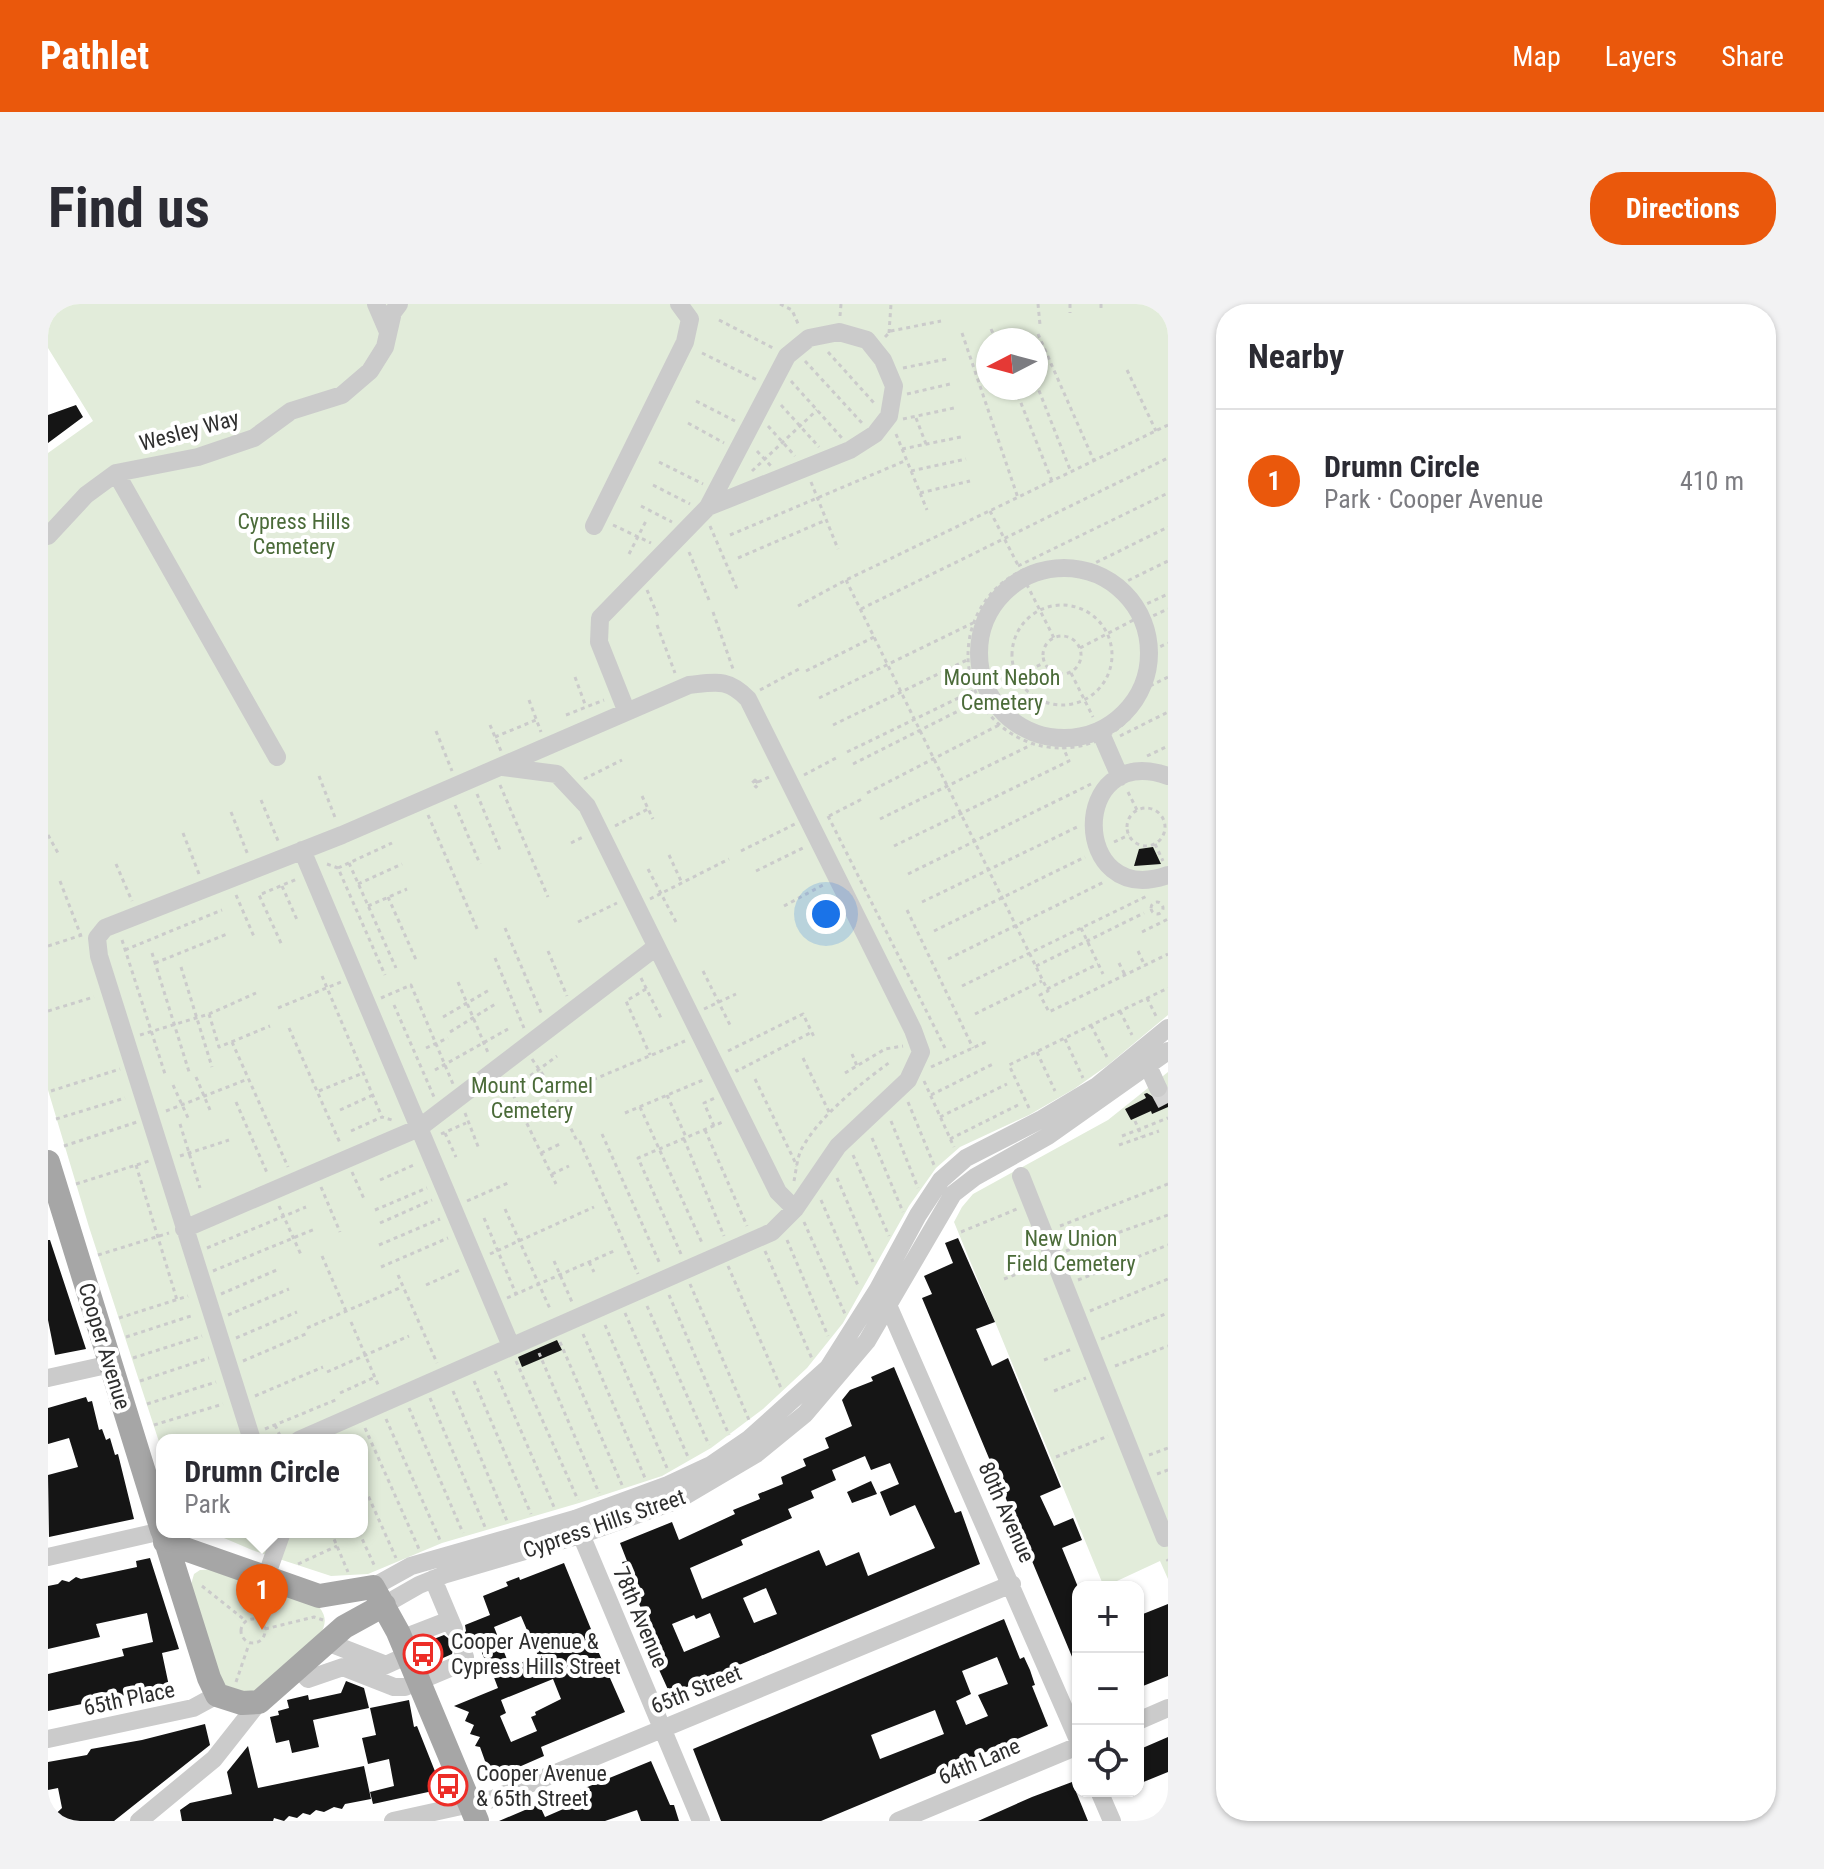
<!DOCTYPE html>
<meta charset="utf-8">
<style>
:root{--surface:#fff;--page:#f2f2f3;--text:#2b2b33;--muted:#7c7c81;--line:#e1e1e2;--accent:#ea580c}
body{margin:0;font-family:"Roboto Condensed",sans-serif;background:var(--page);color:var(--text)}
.controls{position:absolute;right:24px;bottom:24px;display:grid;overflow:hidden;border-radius:16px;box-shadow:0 2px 6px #0004}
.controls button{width:72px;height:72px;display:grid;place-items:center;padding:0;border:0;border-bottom:2px solid var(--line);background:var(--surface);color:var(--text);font:40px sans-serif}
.compass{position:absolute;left:928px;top:24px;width:72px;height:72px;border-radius:50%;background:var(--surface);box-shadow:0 2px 6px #0004;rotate:264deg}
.you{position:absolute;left:778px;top:610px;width:28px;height:28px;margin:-20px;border:6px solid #fff;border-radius:50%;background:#1a73e8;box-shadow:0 0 0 12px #1a73e833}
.badge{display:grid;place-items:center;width:52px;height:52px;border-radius:50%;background:var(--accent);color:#fff;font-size:26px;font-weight:700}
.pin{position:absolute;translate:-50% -66px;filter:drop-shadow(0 2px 4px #0008)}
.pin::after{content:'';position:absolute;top:42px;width:28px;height:24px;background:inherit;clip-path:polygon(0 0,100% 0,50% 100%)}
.popup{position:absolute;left:108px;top:1130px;width:212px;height:104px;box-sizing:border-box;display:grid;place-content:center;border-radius:16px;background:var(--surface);filter:drop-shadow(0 2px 6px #0005);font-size:26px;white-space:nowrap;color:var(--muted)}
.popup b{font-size:30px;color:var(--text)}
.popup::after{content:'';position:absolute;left:50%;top:100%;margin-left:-16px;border:16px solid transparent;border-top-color:var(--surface)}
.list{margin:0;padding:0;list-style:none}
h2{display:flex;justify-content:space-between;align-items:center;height:104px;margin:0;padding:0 32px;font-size:34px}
h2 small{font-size:26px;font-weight:400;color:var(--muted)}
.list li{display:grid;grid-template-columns:52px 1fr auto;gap:24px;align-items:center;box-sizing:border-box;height:144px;padding:0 32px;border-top:2px solid var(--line)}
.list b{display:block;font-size:30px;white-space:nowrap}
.list p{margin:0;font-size:26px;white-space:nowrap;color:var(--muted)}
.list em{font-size:26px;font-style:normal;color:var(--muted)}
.icon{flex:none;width:44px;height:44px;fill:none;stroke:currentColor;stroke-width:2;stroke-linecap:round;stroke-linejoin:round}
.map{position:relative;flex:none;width:1120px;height:1517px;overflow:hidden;border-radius:32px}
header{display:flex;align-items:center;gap:48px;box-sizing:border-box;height:112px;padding:0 40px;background:var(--accent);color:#fff}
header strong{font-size:38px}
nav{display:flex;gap:44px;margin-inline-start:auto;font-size:28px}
.intro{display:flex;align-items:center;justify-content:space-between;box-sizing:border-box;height:192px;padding:0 48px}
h1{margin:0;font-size:56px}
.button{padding:20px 36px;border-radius:32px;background:var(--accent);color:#fff;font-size:28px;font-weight:700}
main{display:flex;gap:48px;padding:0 48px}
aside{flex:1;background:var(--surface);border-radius:32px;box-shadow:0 2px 6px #0004}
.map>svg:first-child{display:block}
</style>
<header>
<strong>Pathlet</strong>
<nav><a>Map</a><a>Layers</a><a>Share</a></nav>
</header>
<div class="intro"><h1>Find us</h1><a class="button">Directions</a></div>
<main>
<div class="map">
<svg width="1120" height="1517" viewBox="0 0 1120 1517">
<rect width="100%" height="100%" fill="#fff"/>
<path fill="#e2ecda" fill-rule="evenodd" d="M0,0H1120V711L1060,761L1026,785L981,811L912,843L888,864L861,902L795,1019L759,1064L715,1105L663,1144L614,1172L531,1199L394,1239L320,1270L283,1272L204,1246L162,1228H314V1136H114V1147L41,923L0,786V149L45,117L0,44ZM940,36H988V84H940Z
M1120,768V1275L1112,1257L1056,1283L906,918L914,903L925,890L1060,816Z
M168,1265L271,1303C279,1313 278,1320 272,1331L202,1392L176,1385L140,1291L146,1270L152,1266Z"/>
<path fill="#151515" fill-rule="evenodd" d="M28,101L35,113L0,139V111Z
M1105,543L1113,560L1086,562L1091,545Z
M1099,789L1110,796L1120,790V803L1104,810L1103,807L1083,816L1077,805L1098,794L1096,790Z
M910,934L947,1018L928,1025L944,1062L960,1054L1013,1183L992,1192L1006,1222L1025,1214L1034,1236L1014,1244L1030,1283V1367L874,994L884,990L876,972L905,959L897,939Z
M0,936H2L38,1045L7,1051L0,1016Z
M509,1036L514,1046L474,1063L470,1053Z
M846,1063L907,1209L913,1207L932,1260L622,1390L598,1337L605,1334L574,1258L579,1257L572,1239L624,1218L631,1236L687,1210L685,1206L712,1195L710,1190L735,1180L733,1173L758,1162L755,1155L781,1144L777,1134L804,1122L794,1096L802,1086L825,1077L823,1073ZM817,1152L823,1166L842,1159L851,1180L832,1188L842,1212L867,1201L887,1244L820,1272L811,1248L778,1262L771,1246L654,1295L642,1264L695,1241L693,1236L744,1214L740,1205L766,1194L763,1187L788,1176L784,1166ZM718,1284L729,1310L706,1319L695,1294ZM662,1309L672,1333L636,1348L624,1320L646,1311L648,1315Z
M38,1093L40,1098L44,1097L51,1126L54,1125L58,1136L62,1134L67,1151L70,1150L86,1215L1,1233L0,1171L30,1163L21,1134L0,1140V1104Z
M823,1177L829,1190L804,1199L799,1188Z
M102,1254L131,1345L114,1349L121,1382L0,1407V1370L76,1352L74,1345L105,1338L99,1309L48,1320L52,1333L0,1345V1282L10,1280L14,1276L21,1278L28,1273L33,1275L89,1263L88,1257Z
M516,1259L545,1330L543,1331L577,1408L493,1443L496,1452L446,1474L442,1471L432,1443L427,1442L432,1433L422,1430L426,1421L417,1417L421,1408L406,1402L450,1384L439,1355L437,1356L431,1342L426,1344L416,1336L406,1340L404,1350L386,1358L378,1338L396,1331L404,1337L411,1336L418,1327L417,1321L442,1311L435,1292L460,1282L458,1278L471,1273L472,1276ZM473,1312L490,1352L462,1363L446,1323ZM505,1375L513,1395L487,1408L488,1411L483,1413L489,1427L463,1438L452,1412L458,1409L453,1396Z
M1120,1300V1372L1090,1384V1312Z
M956,1315L972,1355L976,1353L982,1366L987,1381L984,1382L1000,1422L773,1517H673L645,1445ZM949,1353L960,1380L930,1391L940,1412L918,1421L908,1397L923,1390L914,1367ZM887,1406L896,1430L832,1455L823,1431Z
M298,1377L316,1384L321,1404L265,1416L271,1443L244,1449L241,1436L228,1439L222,1413L231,1411L230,1407L241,1404L239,1396L260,1391L261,1396L293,1389Z
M361,1396L366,1423L369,1422L394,1485L325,1500L322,1488L346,1482L341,1455L320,1460L314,1434L328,1431L322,1404Z
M157,1420L162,1441L66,1517H0L14,1504L10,1484L0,1486V1458L39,1451L43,1445L94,1436Z
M1120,1433V1468L1093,1479L1090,1472V1446Z
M200,1442L210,1484L316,1462L323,1495L297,1500L294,1505L286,1503L276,1508L268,1506L262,1511L255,1509L249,1514L241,1512L236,1517L226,1514L225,1517H134L132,1506L142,1499L184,1490L179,1468Z
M603,1457L622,1501H626L631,1517H593L589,1506L557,1517H451L491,1500L497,1513L536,1496L532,1486Z
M1024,1478L1040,1517H930L984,1493Z"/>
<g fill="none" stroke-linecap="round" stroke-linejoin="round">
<path stroke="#d5d5d5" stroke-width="18" stroke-dasharray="18 9" stroke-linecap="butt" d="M1110,784L1120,803"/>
<path stroke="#cbcbcb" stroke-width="3" stroke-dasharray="4 4" stroke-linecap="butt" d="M732,0L744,6L751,22
M990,0L992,21
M1022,0V9
M1053,0V8
M792,12L793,0
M671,16L725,44
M943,25L948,36
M841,29L843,0
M914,29L970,194
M968,29L971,36
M990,30L1046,157
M837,33L843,27L893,17
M780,48L826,99
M654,49L709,76
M757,57L814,119
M855,64L899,55
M1079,66L1108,127
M743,77L794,134
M988,79L1023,168
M967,84L1004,177
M859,90L902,80
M648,97L687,117
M733,101L771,143
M868,114L878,140
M855,115L906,104
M640,119L676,139
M720,122L747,152
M848,130L879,206
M854,145L913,133
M709,147L723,162
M611,158L655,180
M704,167L769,106
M863,167L918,155
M763,178L790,245
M605,181L642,200
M872,189L922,177
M593,202L624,218
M942,207L971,263
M565,221L603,239
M662,222L689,285
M682,231L859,156
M641,248L661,296
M581,250L598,217
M690,254L778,216
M920 351a93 93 0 1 1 186 0a93 93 0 1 1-186 0Z
M970,262L1120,189
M1041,262L1120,223
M975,273L1006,334
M798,276L999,685L1000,687L992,691L1001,708L1120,650
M1073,280L1120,257
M599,286L610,312
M964 351a50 50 0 1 1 100 0a50 50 0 1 1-100 0Z
M750,302L798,276L1120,121
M1092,303L1120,290
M813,305L1120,154
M665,308L685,365
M1098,315L1120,305
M609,321L627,369
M995 351a19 19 0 1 1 38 0a19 19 0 1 1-38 0Z
M1032,344L1093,312
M1105,346L1120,339
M758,367L826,333
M1023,369L1045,413
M527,373L538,403
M1102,382L1120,373
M712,386L751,365
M938,386L996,359
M771,394L925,319
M481,396L493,428
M518,411L556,396
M442,421L453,447
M785,421L921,355
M388,427L404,467
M1072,432L1120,408
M447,433L488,416
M799,448L927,386
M1099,452L1120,442
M805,460L932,396
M756,471L790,453
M271,472L288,516
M536,475L574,456
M707,476L711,480L708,483L704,479Z
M710,478L721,473
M452,481L500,593
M1080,488L1089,506
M819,489L951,421
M429,490L452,546
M594,492L605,515
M213,496L231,539
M407,501L432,560
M1079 523a19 19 0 1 1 38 0a19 19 0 1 1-38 0Z
M183,508L200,551
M380,511L430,627
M780,512L897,744
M781,512L816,494
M832,515L983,441
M567,522L600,505
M135,529L151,570
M0,531L10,549
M1066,538L1081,531
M523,539L537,532
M1107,540L1115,557
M846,542L1021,457L1015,443
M693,547L747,520
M621,551L634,579
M301,559L348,664
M68,560L84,597
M279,560L290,564L337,671
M290,564L344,539
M600,565L629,620
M708,567L755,544
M860,570L1043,480
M12,577L33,632
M310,580L354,560
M234,582L250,618
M188,591L207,635
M340,593L369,658
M602,595L681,555
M1103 604a6 6 0 1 1 12 0a6 6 0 1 1-12 0Z
M874,598L1029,523
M320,602L359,585
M736,602L775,581
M859,606L925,744
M530,618L569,599
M457,624L494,711
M1033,624L1055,670
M886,627L1037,553
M1094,628L1120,615
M74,636L117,770
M233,639L211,591L249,575
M0,642L34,631
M77,646L174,606
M500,647L519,692
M1090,647L1097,662
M104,649L142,771
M447,654L476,724
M900,655L1056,578
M107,659L179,630
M1071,659L1077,671
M988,662L1096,609
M133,663L164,763
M655,667L683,723
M274,672L334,813
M593,674L613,714
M410,678L441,751
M914,682L1099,592
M598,685L578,697L602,751
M999,685L1050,660
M333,694L363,681L405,780
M1099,694L1109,714
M346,701L386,793
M230,704L293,678
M656,705L688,690
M0,707L46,693
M1072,707L1084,731
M161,710L171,743L222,722
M927,710L994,677
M395,713L443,685
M1043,721L1059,753
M241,724L292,839
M402,728L449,699
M92,731L161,710L208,689
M1017,735L1035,774
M184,738L240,863
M378,744L400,734
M680,747L755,710L767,735
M989,748L1007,787
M804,750L809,762
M755,754L782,810
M484,755L502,781L529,837L532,838L590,970
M883,763L938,738
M688,765L689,767L764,728
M387,766L460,725
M797,769L837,745L855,742
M148,773L162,806
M707,775L749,862
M458,776L508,880
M876,777L906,843
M125,781L141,816
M523,785L637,737
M463,786L509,752
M3,787L72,765
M271,787L315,769
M619,791L638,833
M883,791L947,759
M188,798L220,871
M860,798L886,861
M592,803L655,941
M981,804L961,761L1120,684
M292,806L325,791
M118,807L200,775
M417,809L431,845
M577,809L655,776
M892,813L959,780
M8,815L77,794
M843,817L870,884
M1087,817L1094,833
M132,820L152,884
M666,822L656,799L667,794
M657,826L699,922
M303,827L334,813L344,816
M397,829L408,853
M393,830L418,819
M554,830L612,960
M1074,832L1120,814
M824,834L855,908
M636,835L676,932
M902,835L970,801
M1071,841L1111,827
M16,842L89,818
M493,849L512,840
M805,851L841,932
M132,852L181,836
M88,861L129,996
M304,868L317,897
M504,870L521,862
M789,874L825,958
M332,876L368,860
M746,877C748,867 749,855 753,846C771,812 811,781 842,758
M28,880L101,857
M273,883L292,928
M773,896L811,984
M419,897L460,879
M231,902L254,953
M457,905L503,1007
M327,906L379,884
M436,914L468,990
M756,918L797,1010
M332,919L384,896
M1012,922L1120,880
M913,928L969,905
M739,936L780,1032
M331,941L392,915
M159,944L258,903
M717,947L765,1057
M1018,947L1120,911
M442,950L546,903
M633,950L590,854L677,817
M50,951L121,929
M274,952L298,1007
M506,957L524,998
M541,958L546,968
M680,962L733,1084
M333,963L400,934
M165,967L267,925
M350,971L389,1059
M956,975L990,962
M1030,976L1120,941
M642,980L701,1116
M378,981L414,965
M173,990L231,965
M621,991L681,1131
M459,994L566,947
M599,1002L661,1141
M1042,1007L1120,975
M577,1009L640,1153
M180,1011L241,985
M71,1014L140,992
M303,1018L331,1083
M557,1021L619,1164
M259,1024L354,983
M535,1030L597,1174
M78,1033L146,1011
M188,1034L249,1008
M1053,1035L1120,1009
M512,1038L574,1181
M491,1049L551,1189
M85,1054L154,1032
M996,1056L1024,1045
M195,1057L260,1029
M468,1057L530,1196
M1067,1062L1120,1042
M447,1067L506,1203
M279,1068L361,1032
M92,1077L161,1054
M426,1077L483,1210
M405,1087L459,1217
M1006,1087L1038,1074
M292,1089L325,1074
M207,1092L275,1063
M382,1094L437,1223
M99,1100L168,1078
M361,1104L415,1229
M338,1115L392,1236
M106,1121L175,1100
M227,1121L234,1136
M317,1124L371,1245
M217,1125L290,1095
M1101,1151L1120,1144
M1008,1153L1060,1132
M1109,1170L1120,1166
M314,1178L348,1254
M283,1228L300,1268
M311,1228L327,1263
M1119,1255L1120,1257
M250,1260L289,1242
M154,1282L198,1317
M193 1327a12 12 0 1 1 24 0a12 12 0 1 1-24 0Z
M217,1325L266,1313L275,1316
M188,1378L201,1340"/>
<path stroke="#cbcbcb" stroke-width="18" d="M328,0L340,28
M68,169L229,453
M546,222L637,38L642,15L631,0
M0,232L38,191L68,169L150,153L206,134L243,107L294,91L322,67L337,43L345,8L351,0
M931 349a85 85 0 1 1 170 0a85 85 0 1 1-170 0Z
M578,406L551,338L552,314L660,203L802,146L827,130L841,112L846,82L835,56L819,36L791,28L761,34L739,52L660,203
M1052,427L1072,473
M455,463L509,470L539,502L730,888L747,905
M1120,472C1020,437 1022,606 1120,571
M254,546L463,1042
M1096,753L1110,784
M973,872L1117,1234L1120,1233
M136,925L371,824L608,643
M840,1001L1030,1436
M0,1074L63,1060
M204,1136L51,652L49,634L57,624L294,531L641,381C668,378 680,374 700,395L865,726L873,748L860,776L790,842L747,905L724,928L251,1136
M529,1221L653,1517
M0,1253L114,1227
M218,1273L234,1228
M385,1275L406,1325
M325,1283L363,1262L527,1215L620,1181L663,1161L701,1135L780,1064L830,985L870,911L893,876L918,854L994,815L1049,782L1120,724
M336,1301L371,1281L398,1270L532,1231L630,1196L708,1150L757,1110L819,1037L905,890L927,873L1000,832L1120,747
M353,1335L402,1316
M279,1338L338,1361L360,1351
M250,1364L260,1375L295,1363L346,1383H357L414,1359L417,1353L415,1348
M1090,1417L1120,1404
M0,1435L145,1404L169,1391
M1051,1487L1064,1517
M91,1517L166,1455L211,1398
M345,1517L445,1495L964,1280
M850,1517L1030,1442"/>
<path stroke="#a6a6a6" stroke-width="24" d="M0,858L114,1226
M115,1228L161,1374L169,1391L194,1399L211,1398L296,1323L336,1301
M117,1238L271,1292L325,1283L350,1328L429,1517"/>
</g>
<defs>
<symbol id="bus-ring" viewBox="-11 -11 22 22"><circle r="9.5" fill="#fff" stroke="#ed2d27" stroke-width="1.5"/><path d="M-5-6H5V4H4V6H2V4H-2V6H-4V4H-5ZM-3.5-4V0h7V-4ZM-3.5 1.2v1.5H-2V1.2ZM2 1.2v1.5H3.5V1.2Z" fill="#ed2d27"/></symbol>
</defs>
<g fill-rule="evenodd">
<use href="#bus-ring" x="353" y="1328" width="44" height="44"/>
<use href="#bus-ring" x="378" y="1460" width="44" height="44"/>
</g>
<g text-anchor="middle" stroke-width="8" stroke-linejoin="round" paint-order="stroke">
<g font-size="22" fill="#2e2e2e" stroke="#fff">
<text transform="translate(141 126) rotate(-15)" y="8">Wesley Way</text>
<text transform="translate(57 1042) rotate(73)" y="8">Cooper Avenue</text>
<text transform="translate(959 1208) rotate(66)" y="8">80th Avenue</text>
<text transform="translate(556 1219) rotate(-19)" y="8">Cypress Hills Street</text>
<text transform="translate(593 1313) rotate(67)" y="8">78th Avenue</text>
<text transform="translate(648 1385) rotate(-22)" y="8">65th Street</text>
<text transform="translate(81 1394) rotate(-12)" y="8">65th Place</text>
<text transform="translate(931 1457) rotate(-23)" y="8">64th Lane</text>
</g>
<g font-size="22" fill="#4b6b39" stroke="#fff">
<text x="246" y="225">Cypress Hills<tspan x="246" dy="25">Cemetery</tspan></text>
<text x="954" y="381">Mount Neboh<tspan x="954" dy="25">Cemetery</tspan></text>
<text x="484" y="789">Mount Carmel<tspan x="484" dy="25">Cemetery</tspan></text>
<text x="1023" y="942">New Union<tspan x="1023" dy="25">Field Cemetery</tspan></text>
</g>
<g font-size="22" fill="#2e2e2e" stroke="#fff" text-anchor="start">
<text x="403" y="1345">Cooper Avenue &amp;<tspan x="403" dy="25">Cypress Hills Street</tspan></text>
<text x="428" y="1477">Cooper Avenue<tspan x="428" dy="25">&amp; 65th Street</tspan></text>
</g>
</g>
</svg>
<div class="controls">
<button>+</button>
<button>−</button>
<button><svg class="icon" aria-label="locate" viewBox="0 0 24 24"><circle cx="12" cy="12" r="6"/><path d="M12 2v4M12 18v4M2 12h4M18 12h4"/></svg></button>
</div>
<svg class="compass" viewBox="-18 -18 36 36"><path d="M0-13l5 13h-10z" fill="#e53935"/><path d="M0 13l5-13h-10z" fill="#7c7c81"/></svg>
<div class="you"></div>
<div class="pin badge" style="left:214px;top:1326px">1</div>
<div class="popup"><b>Drumn Circle</b>Park</div>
</div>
<aside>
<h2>Nearby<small></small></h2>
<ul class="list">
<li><span class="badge">1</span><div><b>Drumn Circle</b><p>Park · Cooper Avenue</p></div><em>410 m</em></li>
</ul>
</aside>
</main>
